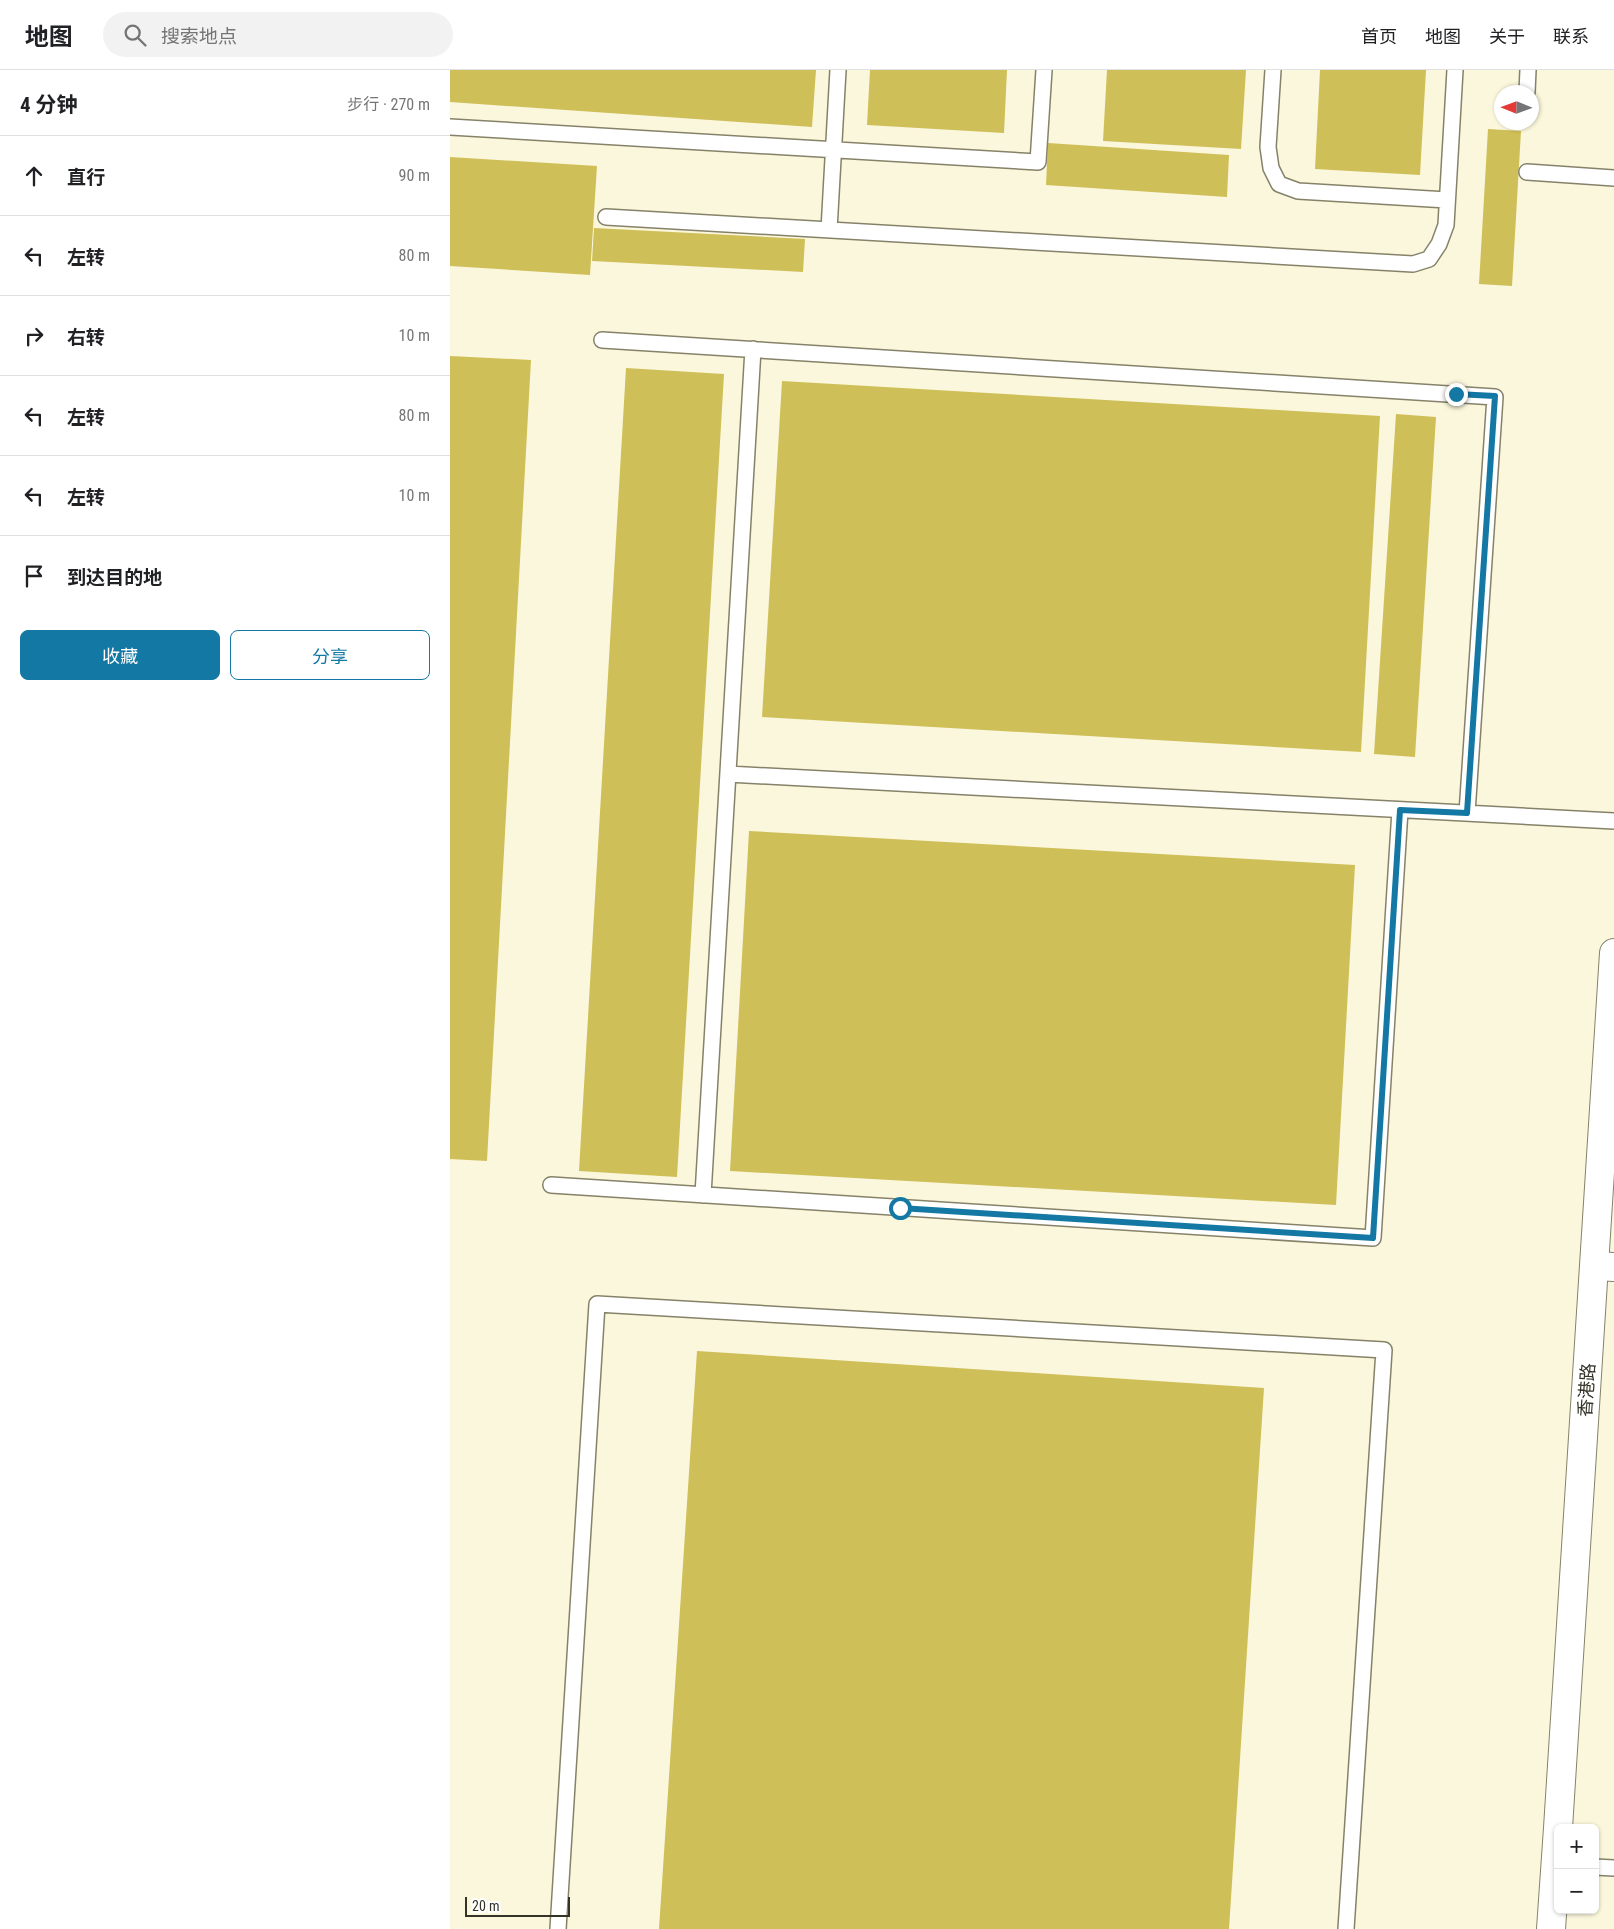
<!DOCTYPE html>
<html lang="zh">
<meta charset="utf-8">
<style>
:root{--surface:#fff;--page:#f2f2f2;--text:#202124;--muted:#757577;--line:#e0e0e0;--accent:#1478a4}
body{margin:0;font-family:"Roboto Condensed","Noto Sans SC",sans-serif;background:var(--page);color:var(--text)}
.controls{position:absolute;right:15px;bottom:15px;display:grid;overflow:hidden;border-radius:8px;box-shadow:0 1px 4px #0004}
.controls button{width:45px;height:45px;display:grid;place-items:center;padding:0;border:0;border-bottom:1px solid var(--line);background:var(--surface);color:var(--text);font:25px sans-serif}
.compass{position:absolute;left:1044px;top:15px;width:45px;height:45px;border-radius:50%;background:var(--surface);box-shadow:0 1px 4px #0004;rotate:271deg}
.scale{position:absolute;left:15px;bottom:12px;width:105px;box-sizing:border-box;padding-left:5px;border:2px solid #343328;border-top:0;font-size:14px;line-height:18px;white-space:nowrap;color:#343328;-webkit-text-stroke:4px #fff;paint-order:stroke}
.stop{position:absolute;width:15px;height:15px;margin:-11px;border:4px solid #1478a4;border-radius:50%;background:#fff}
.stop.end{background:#1478a4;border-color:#fff;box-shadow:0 1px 5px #0008}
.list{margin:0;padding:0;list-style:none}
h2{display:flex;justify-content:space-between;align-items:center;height:65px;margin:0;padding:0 20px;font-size:21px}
h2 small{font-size:16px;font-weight:400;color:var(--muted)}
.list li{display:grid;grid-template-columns:32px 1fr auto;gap:15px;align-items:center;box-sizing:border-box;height:80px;padding:0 20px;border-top:1px solid var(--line)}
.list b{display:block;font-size:19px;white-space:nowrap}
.list em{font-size:16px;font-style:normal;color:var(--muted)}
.actions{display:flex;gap:10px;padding:15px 20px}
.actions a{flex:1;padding:11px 0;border:1px solid var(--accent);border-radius:8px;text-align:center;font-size:18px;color:var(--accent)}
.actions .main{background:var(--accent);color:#fff}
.icon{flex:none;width:28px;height:28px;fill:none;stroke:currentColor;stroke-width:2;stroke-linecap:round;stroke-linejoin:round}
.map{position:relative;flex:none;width:1164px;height:1859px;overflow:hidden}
header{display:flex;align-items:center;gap:30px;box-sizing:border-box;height:70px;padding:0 25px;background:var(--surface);border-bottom:1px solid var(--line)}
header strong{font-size:24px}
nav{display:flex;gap:28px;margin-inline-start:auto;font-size:18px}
.search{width:350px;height:45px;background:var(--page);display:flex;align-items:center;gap:12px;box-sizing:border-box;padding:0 18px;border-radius:28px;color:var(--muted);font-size:19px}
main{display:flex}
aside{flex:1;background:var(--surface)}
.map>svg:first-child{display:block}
</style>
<header>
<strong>地图</strong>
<div class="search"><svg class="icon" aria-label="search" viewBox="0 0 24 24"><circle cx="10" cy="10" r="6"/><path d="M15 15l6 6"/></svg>搜索地点</div>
<nav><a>首页</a><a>地图</a><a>关于</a><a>联系</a></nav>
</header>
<main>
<aside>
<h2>4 分钟<small>步行 · 270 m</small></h2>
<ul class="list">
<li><svg class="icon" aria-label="ahead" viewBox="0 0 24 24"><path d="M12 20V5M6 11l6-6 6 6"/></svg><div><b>直行</b></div><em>90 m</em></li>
<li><svg class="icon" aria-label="left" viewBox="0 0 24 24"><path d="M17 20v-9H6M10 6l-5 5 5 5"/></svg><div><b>左转</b></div><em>80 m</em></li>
<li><svg class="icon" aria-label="right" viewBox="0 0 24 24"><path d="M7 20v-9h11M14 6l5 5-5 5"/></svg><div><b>右转</b></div><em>10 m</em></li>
<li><svg class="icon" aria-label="left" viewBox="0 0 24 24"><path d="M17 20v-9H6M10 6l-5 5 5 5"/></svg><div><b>左转</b></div><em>80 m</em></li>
<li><svg class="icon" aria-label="left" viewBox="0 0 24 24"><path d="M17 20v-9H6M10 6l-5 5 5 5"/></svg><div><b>左转</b></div><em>10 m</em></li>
<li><svg class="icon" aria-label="arrive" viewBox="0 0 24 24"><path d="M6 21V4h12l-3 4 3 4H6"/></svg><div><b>到达目的地</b></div></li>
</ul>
<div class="actions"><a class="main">收藏</a><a>分享</a></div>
</aside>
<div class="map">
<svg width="1164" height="1859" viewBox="0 0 1164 1859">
<rect width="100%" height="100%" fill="#fbf7dc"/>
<path fill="#cfbf58" d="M0,0H366L362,57L0,32Z
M420,0H557L554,63L417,55Z
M657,0H796L791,79L653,71Z
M870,0H976L970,105L865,99Z
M1038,59L1071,61L1062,216L1029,214Z
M598,73L779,85L777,127L596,115Z
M0,87L147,96L140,205L0,196Z
M144,158L355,169L353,202L142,191Z
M0,286L81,290L37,1091L0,1089Z
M176,298L274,304L227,1107L129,1101Z
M332,311L930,346L911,682L312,647Z
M946,344L986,347L965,687L924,684Z
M299,761L905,795L886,1135L280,1101Z
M247,1281L814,1318L779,1859H209Z"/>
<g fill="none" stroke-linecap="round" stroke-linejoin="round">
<defs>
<path id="service" d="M823,0L818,77L821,98L829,114L848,121L997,130
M1077,22L1078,0
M0,57L588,92L594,0
M1077,102L1164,108
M156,147L963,194L979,189L989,174L996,155L1005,0
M379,160L388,0
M152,270L1045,327L1017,743
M278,704L1164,751
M101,1115L923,1168L950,740
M253,1125L303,279
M1145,1797L1164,1798
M108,1859L147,1234L934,1280L896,1859"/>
<path id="minor" d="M1145,1196L1164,1197"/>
<path id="tertiary" d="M1108,1758L1164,883
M1101,1859L1108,1758"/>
</defs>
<use href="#service" stroke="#858269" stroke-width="18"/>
<use href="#minor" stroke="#858269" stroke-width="30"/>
<use href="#tertiary" stroke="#858269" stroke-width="30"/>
<use href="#service" stroke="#fff" stroke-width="15"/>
<use href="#minor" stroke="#fff" stroke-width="28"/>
<use href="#tertiary" stroke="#fff" stroke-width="28"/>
</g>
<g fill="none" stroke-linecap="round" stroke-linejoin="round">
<path stroke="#1478a4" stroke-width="6" d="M450,1138L923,1168L950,740L1017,743L1045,326L1006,324"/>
</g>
<g text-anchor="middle" stroke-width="4" stroke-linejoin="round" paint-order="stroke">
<g font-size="18" fill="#343328" stroke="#fff">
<text transform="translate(1137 1320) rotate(-86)" y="6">香港路</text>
</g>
</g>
</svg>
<div class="controls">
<button>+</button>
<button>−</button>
</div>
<svg class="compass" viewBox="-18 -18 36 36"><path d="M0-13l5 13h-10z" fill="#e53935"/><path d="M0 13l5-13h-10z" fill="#757577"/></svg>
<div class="scale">20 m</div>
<div class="stop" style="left:450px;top:1138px"></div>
<div class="stop end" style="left:1006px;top:324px"></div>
</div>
</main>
